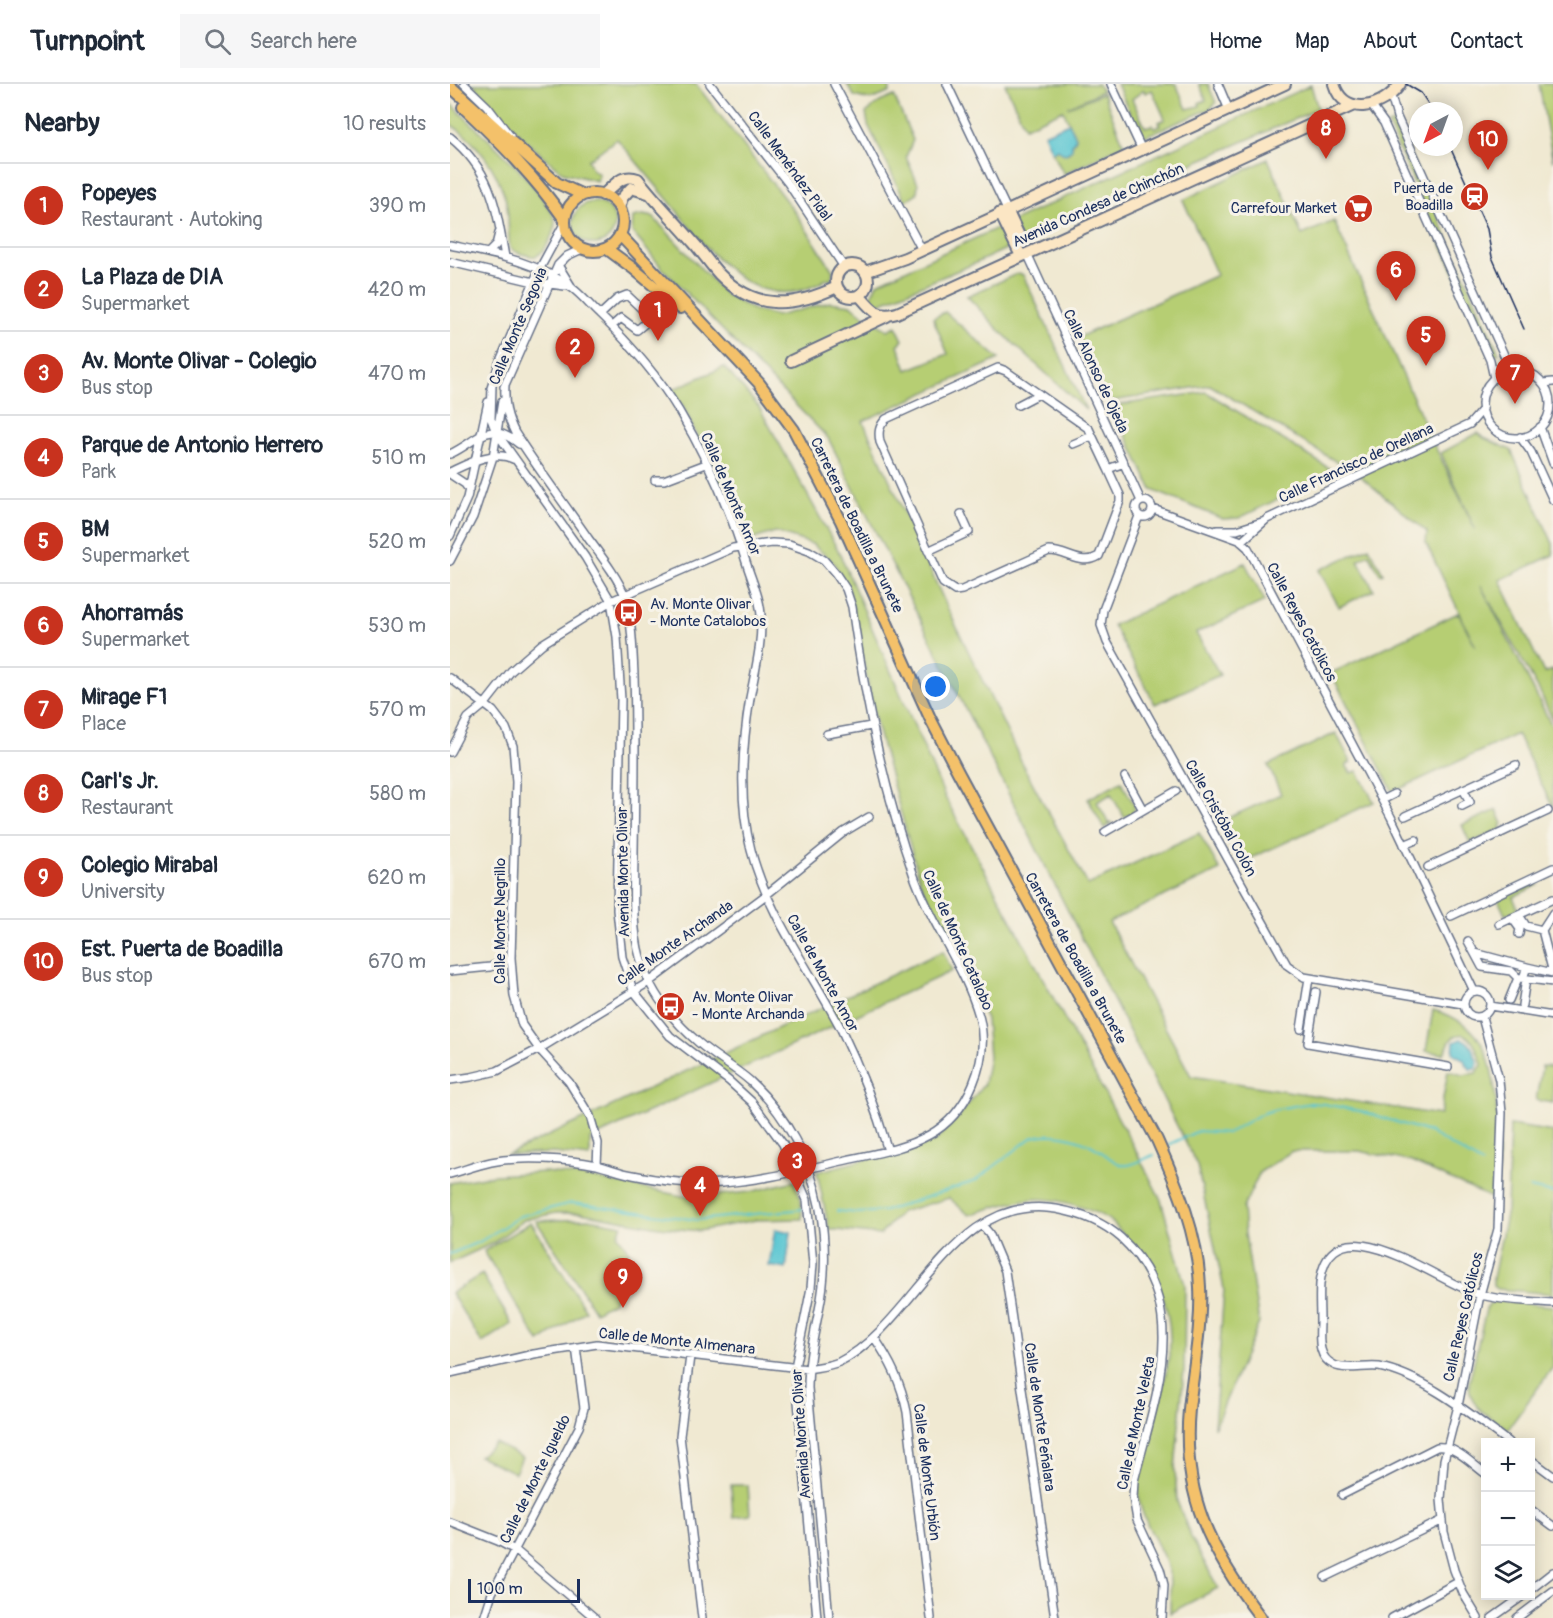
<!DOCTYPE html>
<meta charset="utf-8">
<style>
:root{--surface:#fff;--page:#f6f6f7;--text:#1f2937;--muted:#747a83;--line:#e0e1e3;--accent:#c8321e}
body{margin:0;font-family:Pangolin,sans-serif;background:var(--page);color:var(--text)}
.controls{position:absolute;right:18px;bottom:18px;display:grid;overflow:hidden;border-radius:0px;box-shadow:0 3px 15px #0003}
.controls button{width:54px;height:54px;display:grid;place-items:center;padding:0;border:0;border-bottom:2px solid var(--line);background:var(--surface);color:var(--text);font:30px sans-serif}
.compass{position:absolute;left:959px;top:18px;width:54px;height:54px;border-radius:50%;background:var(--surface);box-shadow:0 3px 15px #0003;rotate:221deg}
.scale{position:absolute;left:18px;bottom:15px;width:112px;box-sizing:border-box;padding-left:6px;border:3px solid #1b2f5e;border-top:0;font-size:16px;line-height:21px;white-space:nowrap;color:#1b2f5e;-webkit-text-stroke:4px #f7f3e8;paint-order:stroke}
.you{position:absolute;left:486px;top:603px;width:21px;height:21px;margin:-15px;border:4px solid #fff;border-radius:50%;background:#1a73e8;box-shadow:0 0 0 9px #1a73e833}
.badge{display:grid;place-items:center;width:39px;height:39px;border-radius:50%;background:var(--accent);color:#fff;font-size:20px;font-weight:700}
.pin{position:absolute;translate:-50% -50px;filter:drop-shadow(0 2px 3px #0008)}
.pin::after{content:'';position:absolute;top:32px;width:21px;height:18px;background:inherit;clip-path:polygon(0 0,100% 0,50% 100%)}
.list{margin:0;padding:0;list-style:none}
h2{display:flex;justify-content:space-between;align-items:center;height:78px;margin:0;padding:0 24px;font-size:26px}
h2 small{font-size:20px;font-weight:400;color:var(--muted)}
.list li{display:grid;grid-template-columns:39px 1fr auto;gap:18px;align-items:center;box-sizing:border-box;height:84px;padding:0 24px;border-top:2px solid var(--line)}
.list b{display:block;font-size:22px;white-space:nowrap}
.list p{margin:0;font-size:20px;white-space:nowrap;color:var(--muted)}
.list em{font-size:20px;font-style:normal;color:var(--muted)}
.icon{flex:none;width:33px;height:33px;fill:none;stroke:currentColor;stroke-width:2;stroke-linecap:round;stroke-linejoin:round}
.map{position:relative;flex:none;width:1103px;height:1534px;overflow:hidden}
header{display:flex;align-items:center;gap:36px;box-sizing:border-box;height:84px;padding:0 30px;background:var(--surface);border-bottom:2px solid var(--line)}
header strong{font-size:28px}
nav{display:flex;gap:33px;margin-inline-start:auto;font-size:21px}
.search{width:420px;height:54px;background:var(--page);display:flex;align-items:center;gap:15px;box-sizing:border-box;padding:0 21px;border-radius:0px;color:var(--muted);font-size:22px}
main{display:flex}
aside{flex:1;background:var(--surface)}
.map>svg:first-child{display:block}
</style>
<header>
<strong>Turnpoint</strong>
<div class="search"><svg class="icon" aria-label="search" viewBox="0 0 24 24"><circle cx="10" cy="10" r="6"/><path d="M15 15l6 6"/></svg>Search here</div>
<nav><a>Home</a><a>Map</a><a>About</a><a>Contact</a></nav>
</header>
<main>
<aside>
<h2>Nearby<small>10 results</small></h2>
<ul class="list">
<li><span class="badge">1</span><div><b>Popeyes</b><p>Restaurant · Autoking</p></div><em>390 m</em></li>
<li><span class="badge">2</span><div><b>La Plaza de DIA</b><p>Supermarket</p></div><em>420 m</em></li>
<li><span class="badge">3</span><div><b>Av. Monte Olivar - Colegio</b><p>Bus stop</p></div><em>470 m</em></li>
<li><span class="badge">4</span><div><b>Parque de Antonio Herrero</b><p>Park</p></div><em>510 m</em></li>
<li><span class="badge">5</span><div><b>BM</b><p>Supermarket</p></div><em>520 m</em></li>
<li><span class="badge">6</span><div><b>Ahorramás</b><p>Supermarket</p></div><em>530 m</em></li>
<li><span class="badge">7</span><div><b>Mirage F1</b><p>Place</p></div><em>570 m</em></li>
<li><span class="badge">8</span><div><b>Carl's Jr.</b><p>Restaurant</p></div><em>580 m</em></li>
<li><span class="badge">9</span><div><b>Colegio Mirabal</b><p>University</p></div><em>620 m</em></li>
<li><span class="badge">10</span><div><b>Est. Puerta de Boadilla</b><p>Bus stop</p></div><em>670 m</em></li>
</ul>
</aside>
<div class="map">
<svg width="1103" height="1534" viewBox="0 0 1103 1534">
<rect width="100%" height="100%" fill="#f7f3e8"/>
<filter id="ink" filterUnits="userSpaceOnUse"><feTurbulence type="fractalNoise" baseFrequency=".0167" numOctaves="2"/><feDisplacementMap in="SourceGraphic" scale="12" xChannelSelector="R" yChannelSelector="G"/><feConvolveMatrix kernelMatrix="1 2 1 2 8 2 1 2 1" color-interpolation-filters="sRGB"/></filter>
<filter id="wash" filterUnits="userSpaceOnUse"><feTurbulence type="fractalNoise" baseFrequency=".008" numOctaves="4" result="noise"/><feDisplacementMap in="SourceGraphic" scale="24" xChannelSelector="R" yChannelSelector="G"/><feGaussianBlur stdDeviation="1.35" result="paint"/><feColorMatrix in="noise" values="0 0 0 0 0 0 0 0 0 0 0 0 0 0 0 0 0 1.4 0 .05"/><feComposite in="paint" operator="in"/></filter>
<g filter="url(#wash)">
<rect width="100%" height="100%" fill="#f0e9d2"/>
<path fill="#b6ce73" stroke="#687e68" stroke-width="1.5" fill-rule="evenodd" d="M23,0H246L347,131L383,187L381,197L377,195C308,238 261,170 223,122C204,99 186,77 167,55L138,76L143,86L149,90L147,97L112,88L78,59Z
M397,0H439L440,8C426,15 419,17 404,12Z
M555,0H648L652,7L618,23L653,9L674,61L614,90L602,68L608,65L613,69H619L626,54L613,26L575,43Z
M667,0H726L737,25L750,22L749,19L756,16L749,0H758L766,19L760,25L693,53L690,52ZM694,6L695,9L702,6L715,35L709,38L710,41L704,44L702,41L695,43L682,15Z
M1089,0H1103V78Z
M861,1L868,25L695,100L528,178L430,219L427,218L421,212L427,199Z
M444,12L463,56L456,73L468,100L467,109L455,117L418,41L416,29L430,18Z
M0,19C30,49 87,96 104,133C108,142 96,169 86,172C82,173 76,171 72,170C67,168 64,168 60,164C57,148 60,133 56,117C48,87 27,57 0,40Z
M946,38L1049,269L1042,273L938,41Z
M818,75L852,151L884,137L983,358L1025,445L991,369L1028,349L1034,354L1061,366L1103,460V471L1050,496L1094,589L1103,586V637L1091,610L1031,502L1103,644V724L1067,650L943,708L881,589L1008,529L1026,563L976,459L977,448L910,392L760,301L657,318L629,253L767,191L733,116Z
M123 139a21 21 0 1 1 42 0a21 21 0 1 1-42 0Z
M193,131L203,133L276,211L304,226L327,232L380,218L401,221L418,235L438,246L446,242L453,256L448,261L457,286L498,270L483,234L495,228L549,275L413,337L497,523L576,687L638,801L749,749L770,786L659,838L741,992L990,1031L998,987L1013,991L1026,989L1032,981C1029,970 1020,942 1004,953C997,957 999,965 993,970L976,967L983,926C1002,931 1017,939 1029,955C1052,987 1049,1077 1046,1116L959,1077L909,1067H842L810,1088L793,1124L795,1150L809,1239L764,1344L774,1205L747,1081L378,354L212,184L182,148L183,133Z
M569,189L573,191L636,326L551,248L517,212Z
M274,283L309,323L388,466L496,715L687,1069L711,1116L735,1201L734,1286L725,1385L727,1417L741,1453L768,1504L720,1529C720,1513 722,1494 716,1479C706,1453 686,1429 688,1399C689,1389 693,1378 696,1368C704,1332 717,1298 720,1262C722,1219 702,1178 672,1149C668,1145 664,1139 659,1136C643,1125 609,1115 590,1115C566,1115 542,1124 519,1131L499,1114L451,1128L430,1151L379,1145L367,1088L485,1057L511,1030L534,1000L539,973L536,935L470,797L426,640L399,505L383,478L362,460L325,448L295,458L233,322L219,307Z
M756,308L885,388L789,434L773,435L702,406L662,322Z
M919,463L933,489L930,490L919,470L908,476L924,506L889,523L869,486Z
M795,479L815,517L746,549L770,591L705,620L663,541Z
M886,649L901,678L896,681L901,689L907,687L924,718L790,779L769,738L831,710L818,681Z
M671,697L685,722L683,729L674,733L661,710L647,718L659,739L661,738L662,739L654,744L638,715Z
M1047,726L1053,740L1050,742L1052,745L1020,759L1012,741Z
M1078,798H1082L1088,801L1063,813L1068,825L1055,831L1047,813Z
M493,867L502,887L140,1055V1073L104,1069L57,1071Z
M1092,982L1103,983V1019L1086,1016Z
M1060,1041L1103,1048V1210L1047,1205L1043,1202V1194L1057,1126Z
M95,1088L138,1093L232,1112H259L300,1108L344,1097L351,1115L352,1135L306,1136L249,1147L209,1143L131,1129H106L74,1136L43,1159L0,1179V1099L45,1091Z
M139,1135L172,1141L168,1151L179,1167L176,1198L163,1218L145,1228L121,1189L86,1137Z
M81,1138L136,1227L89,1258L34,1167Z
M32,1190L62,1240L32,1259L1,1209Z
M1047,1217L1103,1222V1283L1058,1345C1039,1332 1019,1325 1019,1299L1036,1225L1041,1219Z
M45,1359L72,1373L65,1389L29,1372Z
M281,1401H298L300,1431L283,1433Z"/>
<path fill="#5ac6d2" stroke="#3a7a98" stroke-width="1.5" d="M619,39L626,54L622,60V65L616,70L612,69L608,65L602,68L594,50Z
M1011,955C1022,957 1024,970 1028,979L1026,985H1020L1013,975L1003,969L1004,958Z
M325,1145L341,1148L336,1185L319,1182Z"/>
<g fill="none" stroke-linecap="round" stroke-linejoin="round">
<path stroke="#5ac6d2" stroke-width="2" d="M718,1061L748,1047L778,1049L811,1030L826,1025L861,1019L874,1020L910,1027L979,1048L1032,1080
M1080,1104L1103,1109
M387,1127L408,1129L435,1127L525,1097L581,1054C601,1046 631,1054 649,1066C656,1071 664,1079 673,1081C681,1083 695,1074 704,1071
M0,1170L31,1157L70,1132L122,1119L247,1136L354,1125"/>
</g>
</g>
<g filter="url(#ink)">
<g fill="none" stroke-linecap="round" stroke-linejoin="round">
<defs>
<path id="street" d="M14,0L37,22L60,52
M260,0L338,99L394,183
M384,0L472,166
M497,0L557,126
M661,0L692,66
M768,0L779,26
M941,12L947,33L1054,271L1063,286
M921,21L934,39L1040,276L1044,294
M0,53C42,87 46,123 55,173
M0,161C43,170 86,177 122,204C132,211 140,222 149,230C178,258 208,292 229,327C257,374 281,428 297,481C302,497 311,516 311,533C312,561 305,587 300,614C292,663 288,717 301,766C318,832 360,885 391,945C410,984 426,1025 438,1067
M38,169L46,161L49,149
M577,169L691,417
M0,178L84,198L115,202
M108,181L121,202
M150,231L167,215L177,211L199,232V236L187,246L171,234L162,242
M1032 320a34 34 0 1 1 68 0a34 34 0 1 1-68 0Z
M1093,299L1103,298
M42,301L41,335L46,348L135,473L161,517L167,553L171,616L167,826L172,873L183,906L220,952L279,997L302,1018L333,1060L357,1116L363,1180L361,1204L345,1283L367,1534
M55,301C54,320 57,333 65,349C88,385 114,419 138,454C151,472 167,492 175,512C182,533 183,569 184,591C186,650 185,708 184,767C184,800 181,841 190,873C199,907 222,936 249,959C265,973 284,983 300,997C336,1030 361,1078 370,1125C376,1158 376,1193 369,1226C364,1252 358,1277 358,1304L379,1534
M54,303L108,181L117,172L132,165
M41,304L50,277L89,186L114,140
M568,321L589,310
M1090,343L1103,379
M1070,353L1081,368L1103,416
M623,360L642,352
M0,370C29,357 36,334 69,360
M658,385L670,411V417L649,472C631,483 618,467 599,467L512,506L505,507L493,499L430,358C428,348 429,342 436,335L548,284L556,287L639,345L658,385L674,379
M0,388C17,380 44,365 63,375
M0,390L15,400L19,406
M205,396H214L256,380
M686 425a8 8 0 1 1 16 0a8 8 0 1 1-16 0Z
M703,425L789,456L798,464L941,733L1024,907
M689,432L653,526L651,541L657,558L837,881L854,893L1013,920
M767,446H787L812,438
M0,452L17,414L38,318
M791,458L817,435L1020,340L1033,325
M478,467L519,448L511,430
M0,477L23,433L43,373L52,317
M0,594L43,627L56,644L63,662L66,698L61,874L64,912L72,941L89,965L119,998L140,1032L148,1059L147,1081
M377,650L421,642
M0,668L18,634L35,620L61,587L92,560L161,517L283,464L322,459L339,460L359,467L374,476L386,490L396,505L402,523C415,615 433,705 464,792C481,840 515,883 529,932C541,975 518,1030 479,1051C452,1066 422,1070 392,1077C352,1086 314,1096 272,1099C243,1101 211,1097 183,1091C171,1089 159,1084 147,1081C117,1075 71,1072 41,1078C27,1081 14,1086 0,1090
M675,693L693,726
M932,716L944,710
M1012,722L1020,718L1013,705
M955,732L1066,681
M655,748L726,707
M954,761L966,756
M978,783L1098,727
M1069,831L1076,842L1092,846
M1001,832L1103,784
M1062,834L1070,845L1069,850
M1049,840L1103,815
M1018,857L1032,883L1061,887L1068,894L1059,916
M1025,869L1077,883L1073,894
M1077,883L1103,889L1092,846L1103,829
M0,887L40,883L61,874
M1070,894L1103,898
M1014 920a13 13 0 1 1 26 0a13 13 0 1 1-26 0Z
M866,908L858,959L998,983
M1072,921L1076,895
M1040,922L1103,932
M851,945L859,894
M0,996L21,993L47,987L89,965L199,898L316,811L394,748L419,733
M532,1141L539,1149L555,1187L605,1534
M424,1253C440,1277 451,1298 457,1328L481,1534
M240,1272L230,1352L252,1534
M0,1289L84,1270L147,1260L358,1285C368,1283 380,1282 389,1278C465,1241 503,1107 606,1125C629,1129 653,1138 671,1154C744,1221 704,1316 684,1397L683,1413L687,1436L710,1485L714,1501L712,1534
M1058,1358C1023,1332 973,1291 929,1283C916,1281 897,1287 884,1281C866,1273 870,1252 870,1237C870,1225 869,1212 870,1200C879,1110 990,1201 1031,1211C1054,1217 1080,1217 1103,1219
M1080,1375L1103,1392
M892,1411L987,1363C1005,1361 1022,1380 1036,1390
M1080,1425L1103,1442
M0,1438L48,1457L65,1466L145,1534
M875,1493L993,1436
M1080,1506L1103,1488
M34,1534L42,1509L129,1343L134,1324L126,1263
M942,1534L1008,1498
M1028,1534L1013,1509L1004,1486L994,1448L991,1415L994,1376L1008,1322L1030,1211L1048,1145L1052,1029L1049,996L1032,933
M1042,1534L1073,1512
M1067,1534L1103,1507"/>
<path id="secondary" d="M884,0C894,34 934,24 950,0
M153,111C165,101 172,89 188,95C205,117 225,137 243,158C252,168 260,180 269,190C306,228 344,223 387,203
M169,124L172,114L181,104L198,109
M557,126L572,158
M550,129L571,172
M386 197a16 16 0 1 1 32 0a16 16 0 1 1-32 0Z
M415,188L455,174L835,0
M409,211C421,225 427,235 447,229L904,21
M341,277L437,232"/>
<path id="primary" d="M0,2L107,99L133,111
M13,23C50,58 86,94 115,136
M115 138a29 29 0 1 1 58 0a29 29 0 1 1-58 0Z
M170,151L309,299L344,346L391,437L480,634L508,688L707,1056C728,1103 748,1151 750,1203C752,1242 743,1286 739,1325C731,1411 761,1468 811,1534
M157,165L184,185L230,224"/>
</defs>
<use href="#street" stroke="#667087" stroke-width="10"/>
<use href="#secondary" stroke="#667087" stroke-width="14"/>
<use href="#primary" stroke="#667087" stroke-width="14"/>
<use href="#street" stroke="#fff" stroke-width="7"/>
<use href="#secondary" stroke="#fbe6c4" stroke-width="10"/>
<use href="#primary" stroke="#f4c16b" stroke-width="10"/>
<path stroke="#1b2f5e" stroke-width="1.5" d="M956,0L971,9L983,27
M1000,63L1037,145L1042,173L1074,245"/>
</g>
</g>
<defs>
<symbol id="station-disc" viewBox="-11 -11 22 22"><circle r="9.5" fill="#c8321e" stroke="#f7f3e8"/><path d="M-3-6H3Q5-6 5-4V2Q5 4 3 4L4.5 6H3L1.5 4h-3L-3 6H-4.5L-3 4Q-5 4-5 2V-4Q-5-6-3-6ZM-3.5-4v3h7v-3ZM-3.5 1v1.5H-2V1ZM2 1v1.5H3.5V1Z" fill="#fff"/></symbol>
<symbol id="supermarket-disc" viewBox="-11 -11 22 22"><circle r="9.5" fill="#c8321e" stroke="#f7f3e8"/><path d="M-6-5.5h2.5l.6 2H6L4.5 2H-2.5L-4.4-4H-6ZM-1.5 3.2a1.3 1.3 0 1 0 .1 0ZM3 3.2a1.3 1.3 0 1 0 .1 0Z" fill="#fff"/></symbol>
<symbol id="bus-disc" viewBox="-11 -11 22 22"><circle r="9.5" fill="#c8321e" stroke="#f7f3e8"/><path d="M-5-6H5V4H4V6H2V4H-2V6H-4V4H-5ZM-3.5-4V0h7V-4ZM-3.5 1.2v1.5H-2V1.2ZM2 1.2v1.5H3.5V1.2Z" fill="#fff"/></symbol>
</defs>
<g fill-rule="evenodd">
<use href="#station-disc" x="1008" y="96" width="33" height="33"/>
<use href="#supermarket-disc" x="892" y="108" width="33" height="33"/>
<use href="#bus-disc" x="162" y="512" width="33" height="33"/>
<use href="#bus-disc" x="204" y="906" width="33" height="33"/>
</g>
<g text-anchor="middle" stroke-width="6" stroke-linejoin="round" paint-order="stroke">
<g font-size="15" fill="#1b2f5e" stroke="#f7f3e8">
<text transform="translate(340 82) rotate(54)" y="5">Calle Menéndez Pidal</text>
<text transform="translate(648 121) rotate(-24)" y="5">Avenida Condesa de Chinchón</text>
<text transform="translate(68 242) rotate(-67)" y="5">Calle Monte Segovia</text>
<text transform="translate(646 287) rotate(65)" y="5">Calle Alonso de Ojeda</text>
<text transform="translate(906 379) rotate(-25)" y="5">Calle Francisco de Orellana</text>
<text transform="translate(281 410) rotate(67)" y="5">Calle de Monte Amor</text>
<text transform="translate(407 441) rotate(64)" y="5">Carretera de Boadilla a Brunete</text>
<text transform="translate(852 538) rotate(62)" y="5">Calle Reyes Católicos</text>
<text transform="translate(771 734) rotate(61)" y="5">Calle Cristóbal Colón</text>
<text transform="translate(173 788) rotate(-91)" y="5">Avenida Monte Olivar</text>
<text transform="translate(50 837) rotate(-90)" y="5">Calle Monte Negrillo</text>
<text transform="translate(508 856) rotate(66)" y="5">Calle de Monte Catalobo</text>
<text transform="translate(225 859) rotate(-35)" y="5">Calle Monte Archanda</text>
<text transform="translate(626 874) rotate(61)" y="5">Carretera de Boadilla a Brunete</text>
<text transform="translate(373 889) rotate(61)" y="5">Calle de Monte Amor</text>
<text transform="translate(1013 1233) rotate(-77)" y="5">Calle Reyes Católicos</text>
<text transform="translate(227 1257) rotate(6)" y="5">Calle de Monte Almenara</text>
<text transform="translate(590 1333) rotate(82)" y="5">Calle de Monte Peñalara</text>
<text transform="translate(686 1339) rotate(-78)" y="5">Calle de Monte Veleta</text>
<text transform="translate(351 1350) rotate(-94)" y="5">Avenida Monte Olivar</text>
<text transform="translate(477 1388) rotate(83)" y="5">Calle de Monte Urbión</text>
<text transform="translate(85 1395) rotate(-64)" y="5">Calle de Monte Igueldo</text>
</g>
<g font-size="15" fill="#1b2f5e" stroke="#f7f3e8" text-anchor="end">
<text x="1003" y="109">Puerta de<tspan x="1003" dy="17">Boadilla</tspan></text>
<text x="887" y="129">Carrefour Market</text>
<text x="200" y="525" text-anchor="start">Av. Monte Olivar<tspan x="200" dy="17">- Monte Catalobos</tspan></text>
<text x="242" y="918" text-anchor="start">Av. Monte Olivar<tspan x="242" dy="17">- Monte Archanda</tspan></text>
</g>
</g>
</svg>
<div class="controls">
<button>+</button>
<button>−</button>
<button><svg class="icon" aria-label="layers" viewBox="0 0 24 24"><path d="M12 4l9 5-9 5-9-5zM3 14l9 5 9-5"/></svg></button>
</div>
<svg class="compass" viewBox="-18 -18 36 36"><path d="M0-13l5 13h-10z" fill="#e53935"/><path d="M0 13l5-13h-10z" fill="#747a83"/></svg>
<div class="scale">100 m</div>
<div class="you"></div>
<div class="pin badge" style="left:208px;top:257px">1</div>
<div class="pin badge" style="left:125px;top:294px">2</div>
<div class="pin badge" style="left:347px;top:1108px">3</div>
<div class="pin badge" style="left:250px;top:1132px">4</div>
<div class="pin badge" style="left:976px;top:282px">5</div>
<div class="pin badge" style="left:946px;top:217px">6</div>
<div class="pin badge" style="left:1065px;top:320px">7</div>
<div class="pin badge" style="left:876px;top:75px">8</div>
<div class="pin badge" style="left:173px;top:1224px">9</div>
<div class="pin badge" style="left:1038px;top:86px">10</div>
</div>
</main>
